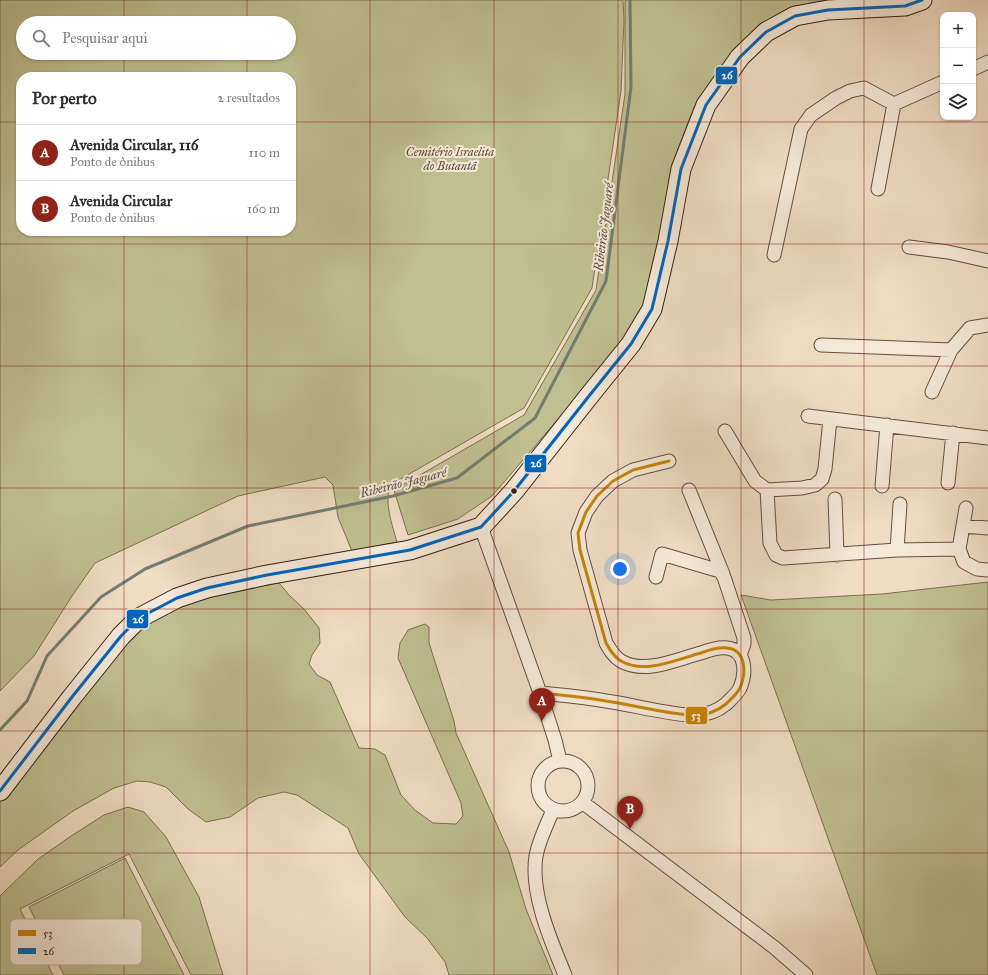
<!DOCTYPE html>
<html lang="pt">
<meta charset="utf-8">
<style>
:root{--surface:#fff;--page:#f2f2f3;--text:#2b2b33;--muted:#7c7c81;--line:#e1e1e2;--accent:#8f2418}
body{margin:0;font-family:"IM FELL Great Primer",serif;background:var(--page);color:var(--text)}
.controls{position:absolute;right:12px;top:12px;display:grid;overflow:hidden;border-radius:8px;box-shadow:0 1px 3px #0004}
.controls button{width:36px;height:36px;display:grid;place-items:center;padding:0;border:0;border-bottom:1px solid var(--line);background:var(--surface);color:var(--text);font:20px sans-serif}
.you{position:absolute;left:620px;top:569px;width:14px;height:14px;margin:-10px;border:3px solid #fff;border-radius:50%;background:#1a73e8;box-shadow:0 0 0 6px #1a73e833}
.badge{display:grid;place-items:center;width:26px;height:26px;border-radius:50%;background:var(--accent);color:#fff;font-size:13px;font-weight:700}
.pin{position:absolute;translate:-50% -33px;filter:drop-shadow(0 1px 2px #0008)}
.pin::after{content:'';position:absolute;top:21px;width:14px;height:12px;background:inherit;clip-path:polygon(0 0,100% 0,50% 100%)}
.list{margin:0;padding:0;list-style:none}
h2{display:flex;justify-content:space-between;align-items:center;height:52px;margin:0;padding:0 16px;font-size:17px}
h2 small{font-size:13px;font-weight:400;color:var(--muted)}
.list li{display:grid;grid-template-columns:26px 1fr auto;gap:12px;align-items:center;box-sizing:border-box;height:56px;padding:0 16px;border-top:1px solid var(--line)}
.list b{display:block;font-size:15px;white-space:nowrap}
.list p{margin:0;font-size:13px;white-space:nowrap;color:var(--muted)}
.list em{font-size:13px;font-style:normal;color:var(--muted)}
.icon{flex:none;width:22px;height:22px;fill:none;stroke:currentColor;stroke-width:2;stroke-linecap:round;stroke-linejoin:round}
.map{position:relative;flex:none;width:988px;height:975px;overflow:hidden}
.search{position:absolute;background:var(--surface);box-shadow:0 1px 3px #0004;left:16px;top:16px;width:280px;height:44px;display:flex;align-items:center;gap:10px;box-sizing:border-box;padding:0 14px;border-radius:22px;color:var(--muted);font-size:15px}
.panel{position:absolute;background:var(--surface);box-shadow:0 1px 3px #0004;left:16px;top:72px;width:280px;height:164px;border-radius:16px}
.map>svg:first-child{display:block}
</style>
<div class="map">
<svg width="988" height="975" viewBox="0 0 988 975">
<rect width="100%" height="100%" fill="#f0ddc4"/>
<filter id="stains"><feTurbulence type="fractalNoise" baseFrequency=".005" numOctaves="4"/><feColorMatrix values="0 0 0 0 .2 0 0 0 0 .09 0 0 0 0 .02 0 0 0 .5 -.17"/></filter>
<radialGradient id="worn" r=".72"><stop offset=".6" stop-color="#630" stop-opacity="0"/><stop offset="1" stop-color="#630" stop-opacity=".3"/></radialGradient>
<path fill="#bfbf90" stroke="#7b6f52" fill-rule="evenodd" d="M0,0H623L624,21L621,91L592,288L524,408L392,484C382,498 393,527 397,542L352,551L338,517L333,485L325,477L238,496L95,563L72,596L34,656L0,691ZM23,23H289V53H23ZM21,77H291V231H21Z
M625,0H914L778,29L732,59L694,107L671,167L655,286L626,340L492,496L458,519L408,535L394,490L524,415L596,290L625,94Z
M988,582V975H877L741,595L771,600L882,594Z
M279,583L289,595L304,609L319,628L320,643L312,655L309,664L317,675L330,682L359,748L375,749L385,755L401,795L415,810L433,823L456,824L463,816L461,803L398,658L400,643L408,630L425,624L429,627V643L454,721L456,733L509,852L526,909L553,975H449L445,962L427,938L405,917L359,854L348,828L297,795L284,792L258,798L230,817L206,822L188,809L166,787L150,782L137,781L114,788L73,811L18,850L0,867V795L112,655L143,626L176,608L231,591Z
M128,807L144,812L166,837L199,897L223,975H191L129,854L20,909L53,975H0V896L37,860L68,838L104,815Z
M125,858L184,975H64L29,907Z"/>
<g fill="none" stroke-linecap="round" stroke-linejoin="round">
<path stroke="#727d72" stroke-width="3" d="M0,730L27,701L47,656L101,597L145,569L248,526L393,496L457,478L535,418L606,281L631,87L630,0"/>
<defs>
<path id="minor" d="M973,69L988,62
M878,189L894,104
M909,247L948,252L988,261
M774,255L801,129L811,115L836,98L850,91L864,88L894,104L943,82
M821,345L951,350
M932,392L951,350L970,328L988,325
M808,416L988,438
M725,431L755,481L767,490L802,488L815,485L822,479L825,469L830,419
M948,483L953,433
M882,486L887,425
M689,490L723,574
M767,490L770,543L776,555L783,558L897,550L959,549
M835,499L837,555
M966,508L959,549L964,562L977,569L988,570
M963,526L988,528
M481,527L540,693L555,740L560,761
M897,550L900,504
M656,577L662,554L720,571L724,577L744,638V644L740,655
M540,693C562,695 584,697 606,701C634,705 661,713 690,715C704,716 715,713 726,704C731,699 737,694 740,688C746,674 747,650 727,648C718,647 709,650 701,653C677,659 645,675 621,661C614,657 610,650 606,643L580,550L578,533L586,512L597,496L613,481L633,470L669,461
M538 786a25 25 0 1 1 50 0a25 25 0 1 1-50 0Z
M582,802L775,948L806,975
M553,810C547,824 539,840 536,856C530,893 551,941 565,975"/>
<path id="secondary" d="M0,791L72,697L121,636L139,618L177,598L207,588L267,575L410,550L481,527L514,491L589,396L631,344L652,309L668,241L681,169L706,105L740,57L766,32L795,16L828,10L905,6L922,0"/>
</defs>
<use href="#minor" stroke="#654e40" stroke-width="15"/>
<use href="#secondary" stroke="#371f14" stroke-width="21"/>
<use href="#minor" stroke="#f5e9d9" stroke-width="13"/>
<use href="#secondary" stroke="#f5e9d9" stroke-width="19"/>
<defs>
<path id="bus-1" d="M540,693C562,695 584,697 606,701C634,705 661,713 690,715C704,716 715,713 726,704C731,699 737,694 740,688C746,674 747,650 727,648C718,647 709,650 701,653C677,659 645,675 621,661C614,657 610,650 606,643L580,550L578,533L586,512L597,496L613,481L633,470L669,461"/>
<path id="bus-2" d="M0,791L72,697L121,636L139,618L177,598L207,588L267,575L410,550L481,527L514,491L589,396L631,344L652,309L668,241L681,169L706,105L740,57L766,32L795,16L828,10L905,6L922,0"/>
</defs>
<use href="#bus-1" stroke="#f5e9d9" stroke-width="6"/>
<use href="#bus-2" stroke="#f5e9d9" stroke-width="6"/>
<use href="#bus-1" stroke="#c78405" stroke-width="3"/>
<use href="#bus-2" stroke="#0065bd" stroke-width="3"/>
</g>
<path fill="none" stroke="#8f2418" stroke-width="1" stroke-opacity="0.55" d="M124,0V23M247,0V23M370,0V975M494,0V975M618,0V975M741,0V975M864,0V975M124,53V77M247,53V77M0,122H21M291,122H988M124,231V975M247,231V975M0,244H988M0,366H988M0,488H988M0,609H988M0,731H988M0,853H988"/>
<circle fill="#371f14" stroke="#f5e9d9" stroke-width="1.5" cx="514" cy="491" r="3.5"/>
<g text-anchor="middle" stroke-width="4" stroke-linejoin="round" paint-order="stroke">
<g font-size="12" font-style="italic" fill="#604f39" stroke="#f5e9d9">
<text x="450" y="156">Cemitério Israelita<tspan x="450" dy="14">do Butantã</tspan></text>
</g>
<g font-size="13" font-style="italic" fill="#554e43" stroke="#f5e9d9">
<text transform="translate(603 227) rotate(-83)" y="5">Ribeirão Jaguaré</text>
<text transform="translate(403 482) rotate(-14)" y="5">Ribeirão Jaguaré</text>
</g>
</g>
<rect x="10" y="919" width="132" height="46" rx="6" fill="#f5e9d9" stroke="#bcac9e" stroke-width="1"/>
<rect x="18" y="930" width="18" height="6" fill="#c78405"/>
<rect x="18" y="948" width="18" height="6" fill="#0065bd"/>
<g font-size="11" fill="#371f14">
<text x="43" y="937">53</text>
<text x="43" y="955">26</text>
</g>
<g stroke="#f5e9d9" stroke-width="1.5">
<rect x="715" y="66" width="23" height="19" rx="4" fill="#0065bd"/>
<rect x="524" y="454" width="23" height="19" rx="4" fill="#0065bd"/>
<rect x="126" y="609" width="23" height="20" rx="4" fill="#0065bd"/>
<rect x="685" y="706" width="23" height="19" rx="4" fill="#c78405"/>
</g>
<g font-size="11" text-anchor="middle" font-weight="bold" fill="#fff">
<text x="727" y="79">26</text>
<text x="536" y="467">26</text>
<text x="138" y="623">26</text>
<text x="696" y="719">53</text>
</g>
<rect width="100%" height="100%" filter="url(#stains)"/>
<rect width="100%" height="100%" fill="url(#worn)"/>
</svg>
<div class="controls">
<button>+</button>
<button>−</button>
<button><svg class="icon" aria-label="layers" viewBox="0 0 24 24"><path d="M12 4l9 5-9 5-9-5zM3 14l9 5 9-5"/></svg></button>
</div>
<div class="you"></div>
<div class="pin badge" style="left:542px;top:721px">A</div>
<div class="pin badge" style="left:630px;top:829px">B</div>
<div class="search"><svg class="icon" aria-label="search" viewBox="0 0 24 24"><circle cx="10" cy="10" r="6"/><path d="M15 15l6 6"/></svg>Pesquisar aqui</div>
<section class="panel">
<h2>Por perto<small>2 resultados</small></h2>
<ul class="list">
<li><span class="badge">A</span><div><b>Avenida Circular, 116</b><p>Ponto de ônibus</p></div><em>110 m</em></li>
<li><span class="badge">B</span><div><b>Avenida Circular</b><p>Ponto de ônibus</p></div><em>160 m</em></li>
</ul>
</section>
</div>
